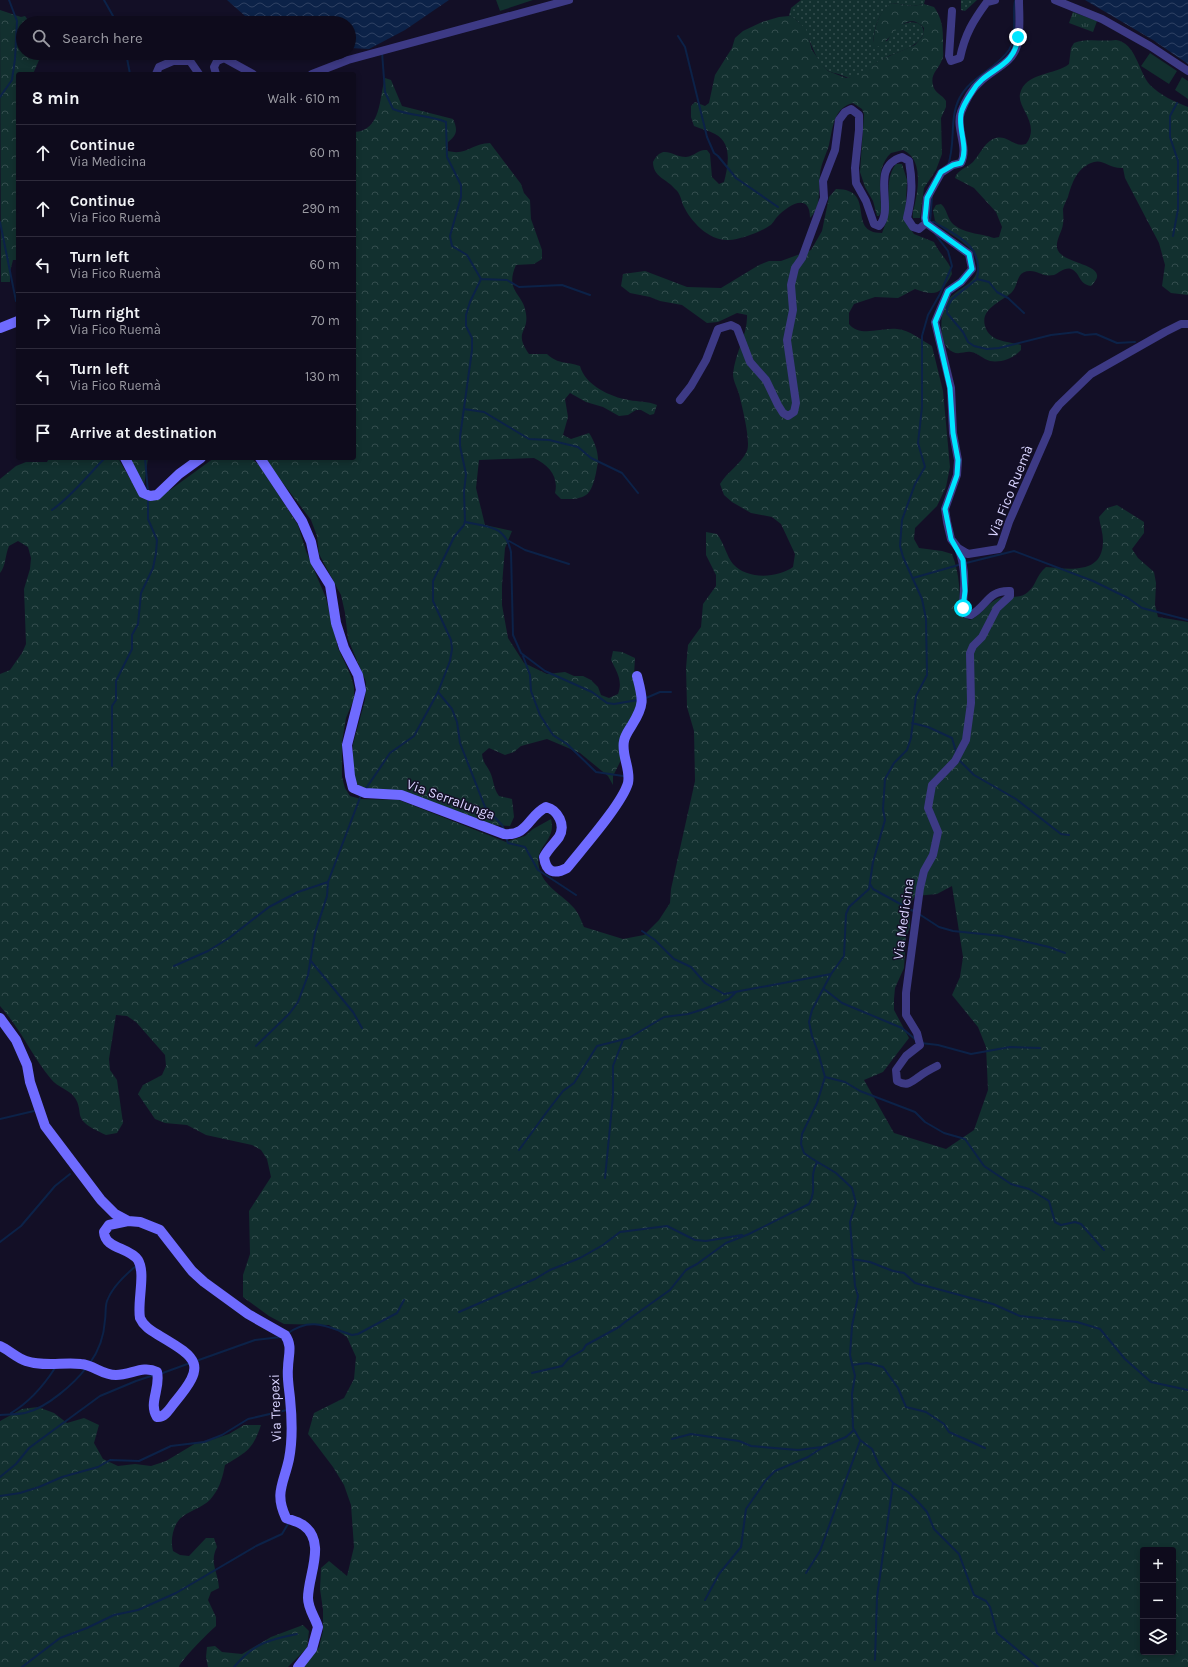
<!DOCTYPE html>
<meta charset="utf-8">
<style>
:root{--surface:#0e0b1c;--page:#1c1929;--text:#f1f3f6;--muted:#9b9ba3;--line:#2e2b3b}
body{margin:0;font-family:Karla,sans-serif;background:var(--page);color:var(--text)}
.controls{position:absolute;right:12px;bottom:12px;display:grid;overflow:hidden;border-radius:4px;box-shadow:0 2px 6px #0003}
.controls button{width:36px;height:36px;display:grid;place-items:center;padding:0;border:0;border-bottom:1px solid var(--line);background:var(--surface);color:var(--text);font:20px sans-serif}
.stop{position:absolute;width:12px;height:12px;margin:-9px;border:3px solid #00e5ff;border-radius:50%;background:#fff}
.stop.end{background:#00e5ff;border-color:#fff;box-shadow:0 1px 4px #0008}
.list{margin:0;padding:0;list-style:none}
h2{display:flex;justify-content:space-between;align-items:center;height:52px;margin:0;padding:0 16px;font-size:17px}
h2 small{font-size:13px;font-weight:400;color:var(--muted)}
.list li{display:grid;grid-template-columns:26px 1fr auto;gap:12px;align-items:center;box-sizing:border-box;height:56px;padding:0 16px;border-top:1px solid var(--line)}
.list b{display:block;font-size:15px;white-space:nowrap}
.list p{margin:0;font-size:13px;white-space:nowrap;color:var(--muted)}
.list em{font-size:13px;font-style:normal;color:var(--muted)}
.icon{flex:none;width:22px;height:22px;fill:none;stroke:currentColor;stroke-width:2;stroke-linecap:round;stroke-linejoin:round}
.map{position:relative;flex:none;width:1188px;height:1667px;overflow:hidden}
.search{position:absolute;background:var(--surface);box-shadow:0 2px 6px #0003;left:16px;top:16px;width:340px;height:44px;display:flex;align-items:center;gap:10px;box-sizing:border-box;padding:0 14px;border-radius:22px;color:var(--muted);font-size:15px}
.panel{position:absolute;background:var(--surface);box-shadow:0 2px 6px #0003;left:16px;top:72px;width:340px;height:388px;border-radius:4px}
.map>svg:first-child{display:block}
</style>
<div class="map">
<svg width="1188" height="1667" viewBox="0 0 1188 1667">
<defs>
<pattern id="grass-dots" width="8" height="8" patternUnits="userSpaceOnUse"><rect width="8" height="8" fill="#12302f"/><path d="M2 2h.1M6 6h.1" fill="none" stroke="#344d4e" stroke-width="1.8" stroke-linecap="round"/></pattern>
<pattern id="forest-crowns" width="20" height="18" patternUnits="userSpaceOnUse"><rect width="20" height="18" fill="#12302f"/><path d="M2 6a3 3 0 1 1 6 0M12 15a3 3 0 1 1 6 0" fill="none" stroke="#344d4e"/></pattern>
<pattern id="park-tufts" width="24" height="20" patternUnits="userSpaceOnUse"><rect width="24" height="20" fill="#12302f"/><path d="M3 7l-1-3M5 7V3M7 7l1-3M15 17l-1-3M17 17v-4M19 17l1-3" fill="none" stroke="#344d4e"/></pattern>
<pattern id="water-waves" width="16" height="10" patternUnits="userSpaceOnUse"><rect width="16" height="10" fill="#0c2248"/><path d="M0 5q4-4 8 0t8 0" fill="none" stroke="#2f4163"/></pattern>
</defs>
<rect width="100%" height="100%" fill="#130f26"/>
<path fill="url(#grass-dots)" d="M801,0H925L924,4L913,6L892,3C878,13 875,26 873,43L887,41C890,37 892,31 896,28C905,21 923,18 924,33C916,50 896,51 881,60C872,64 865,74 856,77C850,79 846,77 841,75C836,73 831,73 827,70C809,55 811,24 789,16L791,8Z
M961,0H977L965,11L961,10Z"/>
<path fill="url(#forest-crowns)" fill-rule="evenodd" d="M892,3L913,6L924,4L934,7C944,21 943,33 943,48C943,53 944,56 942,60C938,70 930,74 933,85C934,93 943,95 946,101V107L941,118L942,154L936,170L924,188L920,218H913C912,212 914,209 915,203C919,186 922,158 903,150L891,153C875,168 881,191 881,211L879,216H877L873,201L865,187L860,172L864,114L862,109L853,103C833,108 833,128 829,145C826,155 821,164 820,174C818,189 822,207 810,218C810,191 787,206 777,217C774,220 773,224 769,226C761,232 739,240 729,240C709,241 691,222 683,205C681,199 680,193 675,189C667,179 653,177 653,162C663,143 672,157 686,157C695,156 698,149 707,150L710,154L712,177L719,184L724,182C728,167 733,143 715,134C708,130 701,129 694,126L691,117V106L695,102L705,106L709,103L715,75L732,48L735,38L743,31L762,22L779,17L789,16L794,18L806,29L812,50L824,67L828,71L846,78L857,76L880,60L915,45L922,37L924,33V28C904,7 892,42 877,47L873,43C875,28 878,11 892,3Z
M0,10L21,17L25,16L30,23H23V53H42L33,74H18V260H13L10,272V282H1Z
M1116,40C1136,43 1138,71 1150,85C1160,95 1175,102 1188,107V295L1171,293L1162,286L1165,265L1159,243L1125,178L1123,168C1110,169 1103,159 1094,162C1077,167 1072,183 1068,197C1066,201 1064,205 1063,209C1063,214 1064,219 1063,224C1062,232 1056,239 1057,248C1061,266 1115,263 1091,286C1078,284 1081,273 1071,269C1065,267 1059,273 1054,275C1041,277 1040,271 1030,271C1016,271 1019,284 1012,292C1002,302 980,308 985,326C990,343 1009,341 1021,345V350C1014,358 1001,363 990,361C983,359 978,353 971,352C965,351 959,355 953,352C940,347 940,322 943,311C945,305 948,298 953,295C963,286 980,281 977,263C973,242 948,236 935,221L933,210L936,205L941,204C947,209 947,217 952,223C963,234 980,233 994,238L999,237L1002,227L996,212L974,188L955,178C957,170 967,168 973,162C980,154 986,140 996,138C1008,135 1014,148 1026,144C1041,124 1017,108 1020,94C1025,72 1056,75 1069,64L1071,48L1074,43C1087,38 1102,42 1116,40Z
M385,78L391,80L402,106L453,119C458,130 457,135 448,142V151C467,156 472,143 490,143L521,184L524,193L530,200L531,219L542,250V259L534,264L516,265C504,292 524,293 526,314C529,333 513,331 529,354H547C559,365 566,361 580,366C585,385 610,397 629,400C639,402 647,401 657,405L654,414L650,415L641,410H636L628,415L619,416L603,407L586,402L570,393L565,399L568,417L563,435L571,439L589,433C594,440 598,451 598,460C597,469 594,490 586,495C578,500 569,499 561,499L555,493C559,477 549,465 534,458L479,460L476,488L485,525L512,531L505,548L502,585V605L508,638L524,663L547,674L565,672L574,676H583L591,680L598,687L601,695L609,698L618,694C623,681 617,672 611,660L613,651L622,652L635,658L634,675L638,707L621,760L613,776V785L608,776L580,753L547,739L521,746L514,752L505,755L489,748L482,754C483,763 486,764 490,772C494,780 493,788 499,796L512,799L514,817L510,826L493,825L360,787L356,783L352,762L353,744L365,700L366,682L348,639L345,613L341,595L319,554L317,536L311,520L270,466L267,458H354V132C382,131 379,97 385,78Z
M896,164H902L907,180L905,221L914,234L934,242C939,254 951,262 952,274C941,294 936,297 915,289L898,298L875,297L854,304L849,313V324C860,338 882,327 897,329C910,330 921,340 932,346L943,391L950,467L946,487L937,506L915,528L914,539L919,548L942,551L952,554C960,574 960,595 960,616L970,620C981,616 986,604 997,599C1007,595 1020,600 1028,592C1037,584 1035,577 1046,567C1069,569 1103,575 1103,541C1103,533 1100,525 1099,517L1107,508L1117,505L1144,522V533L1132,549L1138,558L1154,572L1156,583L1155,605L1158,617L1188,622V1667H304L319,1647L323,1631V1610L320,1589L321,1568L329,1561L347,1576L354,1547L351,1505L344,1485L333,1467L308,1434L314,1413L344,1398L354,1379L356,1357L347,1337L329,1325L284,1324L269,1316L243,1297V1275L250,1254L249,1211L271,1177L267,1159L261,1150L252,1145L206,1135L187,1125L165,1123L155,1119L138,1094L143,1085L162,1075L166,1066L165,1055L136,1022L127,1016L116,1015L109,1059L110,1070L117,1080L123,1123L117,1133L106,1135C98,1131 82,1125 80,1115C79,1109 79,1104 75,1098C69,1089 58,1088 51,1079C32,1056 20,1028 0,1006V674L10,670L22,653L26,644L24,589L30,569L31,558L28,547L18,541L9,546C5,555 6,566 0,573V479L16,466L26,462H47L49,458H118L140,496L149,501L159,498L214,458H251L259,465L298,525L306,551L326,598L338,648L351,676L354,687V699L346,718L342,742V777L345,788L350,796L361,799L399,800L506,842L525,836L533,829L551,819C557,841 534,846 539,867C543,887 562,894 574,908C579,914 581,920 584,927L623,939L644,935L659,920L670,903L671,889L695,781L694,731L687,707L686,668L688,645L701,627L703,604L716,586V575L706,555V532L717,534C724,543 727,557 733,564C747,580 778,578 793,567L795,554L781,524L772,517L751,513L732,502L724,495L720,484C727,472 741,464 747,451C751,441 742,406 739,394C737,387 733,381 733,374C735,353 748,334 747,315L737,313L718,322L707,323L682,305L660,301L650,297L630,293L621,286L623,274L645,271L687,287L721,288L759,265L769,261H781L811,250L822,231L829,197L836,189C878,189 845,233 882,233C884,228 886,223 887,218C891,201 884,179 896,164ZM952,886L963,957L960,977L952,995L978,1027L986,1047L988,1090L974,1130L946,1149L894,1133L864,1080L883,1072L909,1038L894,1010V999L895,988L904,968L906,937L910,927L909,905L915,896L937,894ZM1143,1550H1173V1652H1143Z
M130,458H148L144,487Z
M38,1407L54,1413L67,1423L84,1418L99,1425L94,1443L103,1459L118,1466L135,1464L151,1466L166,1461L196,1443L214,1439L229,1434L244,1425H261C253,1449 247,1452 225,1465C223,1476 220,1487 213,1496C206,1507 192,1509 182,1517C173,1524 170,1540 173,1551L180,1555L189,1556L206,1538H214L217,1547C209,1563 218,1571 219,1588L211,1592L208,1600L216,1617V1626C209,1632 180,1661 179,1667H0V1421L22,1409Z
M303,1625L309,1631L307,1648L288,1667H208L206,1657L207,1647L215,1646L222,1652L242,1654L271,1637Z"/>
<path fill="url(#park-tufts)" d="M1073,12L1097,21L1093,32L1069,23Z"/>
<path fill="#12302f" d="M496,0H533L500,11Z
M1150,53L1177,71L1169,84L1141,66Z
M1182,77L1188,81V99L1175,90Z"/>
<path fill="url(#water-waves)" d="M227,0H449L405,30L369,49L349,48V23H253Z
M1085,0H1188V64L1153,40Z"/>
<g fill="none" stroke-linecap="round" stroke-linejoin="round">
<path stroke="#0c2248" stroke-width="2" d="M104,0L117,23
M678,36L685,47L707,137L714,153L718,156L736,178L778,207
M126,53L130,74
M0,97L12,80L15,59L17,21L9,0
M948,165C956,144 949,119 959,99C970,77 996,69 1009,50C1018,36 1012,16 1015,1
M0,222L16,301
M930,222L932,197
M930,222H934C958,236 984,246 977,279L952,299L947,308V313L963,332L968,342L974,346L987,349L999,348L1051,335L1077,332L1085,335L1096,334L1117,343L1135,342
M935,234L948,251L952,266L940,294L928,315L922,336V407L918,443L925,467L915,484L902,520L900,546L903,557L922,599L926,619L927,675L916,696L911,738L907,750L894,763L885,779L883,809L885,820L873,862L869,889L849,907L846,914L844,956L831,974L812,1010L809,1022L812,1036L818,1052L825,1077L817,1103L802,1134L801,1144L804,1153L811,1158L836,1173L852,1188L856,1203L850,1222L855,1286L858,1296L852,1326L850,1355L855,1376L852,1394L853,1428L860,1440L872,1449L879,1465L893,1483L908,1492L920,1504L927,1512L934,1529L959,1554L974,1595L986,1601L990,1607L997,1633L1038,1667
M1173,236L1178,209V161L1170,137V116L1177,103
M481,279L507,280L519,287L562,285L590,295
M977,279L989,282L997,292L1008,298L1024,313
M464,409L484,412L529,439L549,440L578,447L591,458L622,473L638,493
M145,458L148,492
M52,510C71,497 88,475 105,458
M465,522C489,527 505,525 511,552L513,635L521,653L545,671L592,692L607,703L614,704L638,700
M509,541L525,550L569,564
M966,563L1014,551L1093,581L1128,598L1142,608L1188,620
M913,578L962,564
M523,656L530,675L531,691L540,715L553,735L567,744L596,772L623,776
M438,692L452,709L457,722L460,743L485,807L502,825L504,830
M646,698L660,692H671
M912,723L928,727L952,738L956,752
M959,760L974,775L1016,799L1061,834L1069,835
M112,766V706L116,700V681L132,649V635L138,624L141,593L153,568L156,553L157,540L148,519V498
M365,790L390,753L414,736L438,692L450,661L452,649L451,640L433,601V581L454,537L464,525L465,521L464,492L466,474L460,446V437L472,350V338L466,326V315L470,302L481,279L467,255L452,246L450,236L461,197V185L447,157L446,122C429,115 410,116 393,109L385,92L382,52
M506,838L508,843L525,847L538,870L576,895
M870,884L873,889L915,912
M919,914L939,927L953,931L1002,936L1049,947L1065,953
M642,931L655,940L674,959L691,967L705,983L724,994L831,974
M310,960L353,1012L362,1028
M174,966L208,951L229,938L269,907L298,892L328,882
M824,989L842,1003L902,1028L916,1040
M921,1043L938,1045L971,1054L1010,1047L1040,1048
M256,1046L289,1014L298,1002L308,975L315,933L327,896L328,882L361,795
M825,1077L845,1082L860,1091L915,1112L925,1122L944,1133L965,1139L984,1166L1011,1184L1029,1189L1049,1201L1055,1222L1061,1225L1075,1222L1081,1224L1104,1250
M0,1119L34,1111
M519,1150L549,1109L563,1091L574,1083L597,1046L629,1038L664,1017L688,1014L704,1009L729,999L736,992
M605,1178L613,1096V1066L623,1040
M0,1242L21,1226L55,1186L70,1174
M852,1259L870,1262L893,1271L904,1273L915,1283L993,1304L1020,1316L1077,1322L1100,1329L1125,1359L1151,1382L1188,1390
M459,1312L535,1279L550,1270L580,1258L603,1245L620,1232L667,1226L695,1240L706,1241L742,1235
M287,1334C311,1316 327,1327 352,1335L358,1334L397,1313L404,1300
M196,1361L255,1340L281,1337
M90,1363C100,1349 104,1336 105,1320C106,1314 105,1307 107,1301C112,1287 125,1275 136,1266
M852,1365L867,1363L883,1367L898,1388L906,1407L926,1412L944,1424L949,1432L985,1448
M532,1373L562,1366L569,1358L583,1350L586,1345L619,1327L625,1322L670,1290L686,1270L697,1264L726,1243L749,1234L809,1204C818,1188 808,1179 817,1162
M160,1374L190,1363
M11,1413C28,1403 44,1385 55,1368
M0,1415C9,1414 19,1415 28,1412C47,1407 74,1384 86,1368
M672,1439L691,1434L739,1441L751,1446L798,1450L822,1447
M0,1477L16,1464L29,1448L100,1396L136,1381L154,1375
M0,1496L20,1493L39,1487L62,1477L98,1467L110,1460L139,1461L171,1446L204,1442L222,1435L248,1419L287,1410
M806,1573L820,1551L860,1441
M705,1600L719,1574L741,1547L746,1509L766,1480L775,1471L808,1457L823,1447L846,1437L854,1430
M875,1660L877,1597L893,1483
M22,1667L60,1638L87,1628L114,1615L138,1610L176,1593L256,1546L282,1534L288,1524
M234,1667C254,1643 268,1640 297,1634"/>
<path stroke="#3d3a85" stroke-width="8" d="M1019,0C1019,14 1021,32 1017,46C1012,64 991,70 979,83C971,90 965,102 961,112C955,128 969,147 961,163L953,165L941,173L927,198L925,218L926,223L969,254L972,269L961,282L948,291L935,322L951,388L953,433L958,460L957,475L945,509L947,522L951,539L958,548L968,554L999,549L1001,546L1009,522L1048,433L1053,413L1059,405L1091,374L1165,332L1181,324H1188
M1055,0L1102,19L1150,46L1188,71
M952,11L949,56L951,61L960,58C965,34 973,21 987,2L995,0
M156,74L159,67L173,61H190L199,74
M216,74L214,67L217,61L224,58L253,74
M312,74L348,60L569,0
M680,400L691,386L706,360L718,329L731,325L737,328L750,362L766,380L778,405L783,413L788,416L794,412L796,403L787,340L793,310L791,285L795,268L802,258L824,198L823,181L835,150L839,120L845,112L851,109L859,115V130L855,168L856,183L866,201L874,224L879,226C896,209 868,167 902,157L909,161C913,183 912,197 907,218L913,227L919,229L926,223
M937,1066C931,1069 925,1072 920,1076C911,1082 908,1087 897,1081L896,1070L906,1056L920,1045L917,1033L906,1015V993L920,888L924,871L933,855L938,832L928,808L932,785L955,761L966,740L971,703L970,653L973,646L982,637L997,608L1010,596V591C988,590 987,606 971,615L966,614C961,606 964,599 964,589C965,575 964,562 958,548"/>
<path stroke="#6f6bff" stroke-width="10" d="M0,328L18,321
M125,458L143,493L150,496L157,495L179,474L201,458
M260,458L302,521L311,542L315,561L330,585L336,623L344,648L358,675L361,690L347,745L350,776L353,788L365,793L401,795L504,834C528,836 528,816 546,807C558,810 566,825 559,837C554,844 548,849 544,857C546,872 554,875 567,868C582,849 622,804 628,783C631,769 621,755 624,741C625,735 629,730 632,725C645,704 643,699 637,676
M0,1018L16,1040L27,1065L30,1082L45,1126L101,1200L115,1214L128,1221L140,1222L160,1230L192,1271L204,1282L248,1314L285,1335C293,1346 288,1356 288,1368C287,1378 289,1388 290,1398C292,1418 293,1439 289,1459C284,1483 274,1493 286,1518C291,1520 297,1521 303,1525C327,1542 308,1575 308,1598C308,1609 315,1617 318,1627L312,1649L298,1667
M0,1346C9,1350 17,1358 26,1361C44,1367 63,1362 81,1364C94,1365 102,1375 116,1375C131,1375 143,1365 157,1372C161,1388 148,1403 157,1417C165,1418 170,1408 175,1402C206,1365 199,1359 160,1336C152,1331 144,1327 140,1318C137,1302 146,1273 138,1260C129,1247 105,1249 104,1232L109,1225L128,1221"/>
</g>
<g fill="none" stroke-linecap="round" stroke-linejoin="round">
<path stroke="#00e5ff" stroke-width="5" d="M963,608L965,591L963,560L951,539L945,509L957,475L958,460L953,433L950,388L935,322L948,291L961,282L972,269L969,254L926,223L925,218L927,198L941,172L953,165L961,163C969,148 958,130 961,114C962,107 968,98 972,92C985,68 1015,69 1018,37"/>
</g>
<g text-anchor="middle" stroke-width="3" stroke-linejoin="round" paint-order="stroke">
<g font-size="14" fill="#d9d4ff" stroke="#130f26">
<text transform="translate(1010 491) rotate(-68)" y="5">Via Fico Ruemà</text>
<text transform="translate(451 799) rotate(20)" y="5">Via Serralunga</text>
<text transform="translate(903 919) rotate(-82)" y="5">Via Medicina</text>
<text transform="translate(275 1408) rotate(-92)" y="5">Via Trepexi</text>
</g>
</g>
</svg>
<div class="controls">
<button>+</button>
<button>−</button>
<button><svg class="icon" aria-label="layers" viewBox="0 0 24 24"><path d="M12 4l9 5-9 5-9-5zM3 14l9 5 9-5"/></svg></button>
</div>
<div class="stop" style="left:963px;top:608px"></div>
<div class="stop end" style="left:1018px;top:37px"></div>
<div class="search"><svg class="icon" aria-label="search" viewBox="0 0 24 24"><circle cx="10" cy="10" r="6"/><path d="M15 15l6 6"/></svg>Search here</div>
<section class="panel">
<h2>8 min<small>Walk · 610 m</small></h2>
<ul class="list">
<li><svg class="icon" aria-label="ahead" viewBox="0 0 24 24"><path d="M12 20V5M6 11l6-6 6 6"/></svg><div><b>Continue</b><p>Via Medicina</p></div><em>60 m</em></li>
<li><svg class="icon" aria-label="ahead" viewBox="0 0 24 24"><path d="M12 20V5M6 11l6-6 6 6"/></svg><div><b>Continue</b><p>Via Fico Ruemà</p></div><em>290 m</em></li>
<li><svg class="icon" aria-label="left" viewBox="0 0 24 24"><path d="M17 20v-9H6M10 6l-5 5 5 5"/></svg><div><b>Turn left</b><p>Via Fico Ruemà</p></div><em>60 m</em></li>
<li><svg class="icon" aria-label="right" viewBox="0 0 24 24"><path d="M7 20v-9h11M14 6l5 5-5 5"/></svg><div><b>Turn right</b><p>Via Fico Ruemà</p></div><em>70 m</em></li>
<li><svg class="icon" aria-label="left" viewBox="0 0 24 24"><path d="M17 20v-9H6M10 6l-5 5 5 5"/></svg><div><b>Turn left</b><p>Via Fico Ruemà</p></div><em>130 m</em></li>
<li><svg class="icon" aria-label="arrive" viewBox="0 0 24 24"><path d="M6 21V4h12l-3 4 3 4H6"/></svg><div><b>Arrive at destination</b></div></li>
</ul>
</section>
</div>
